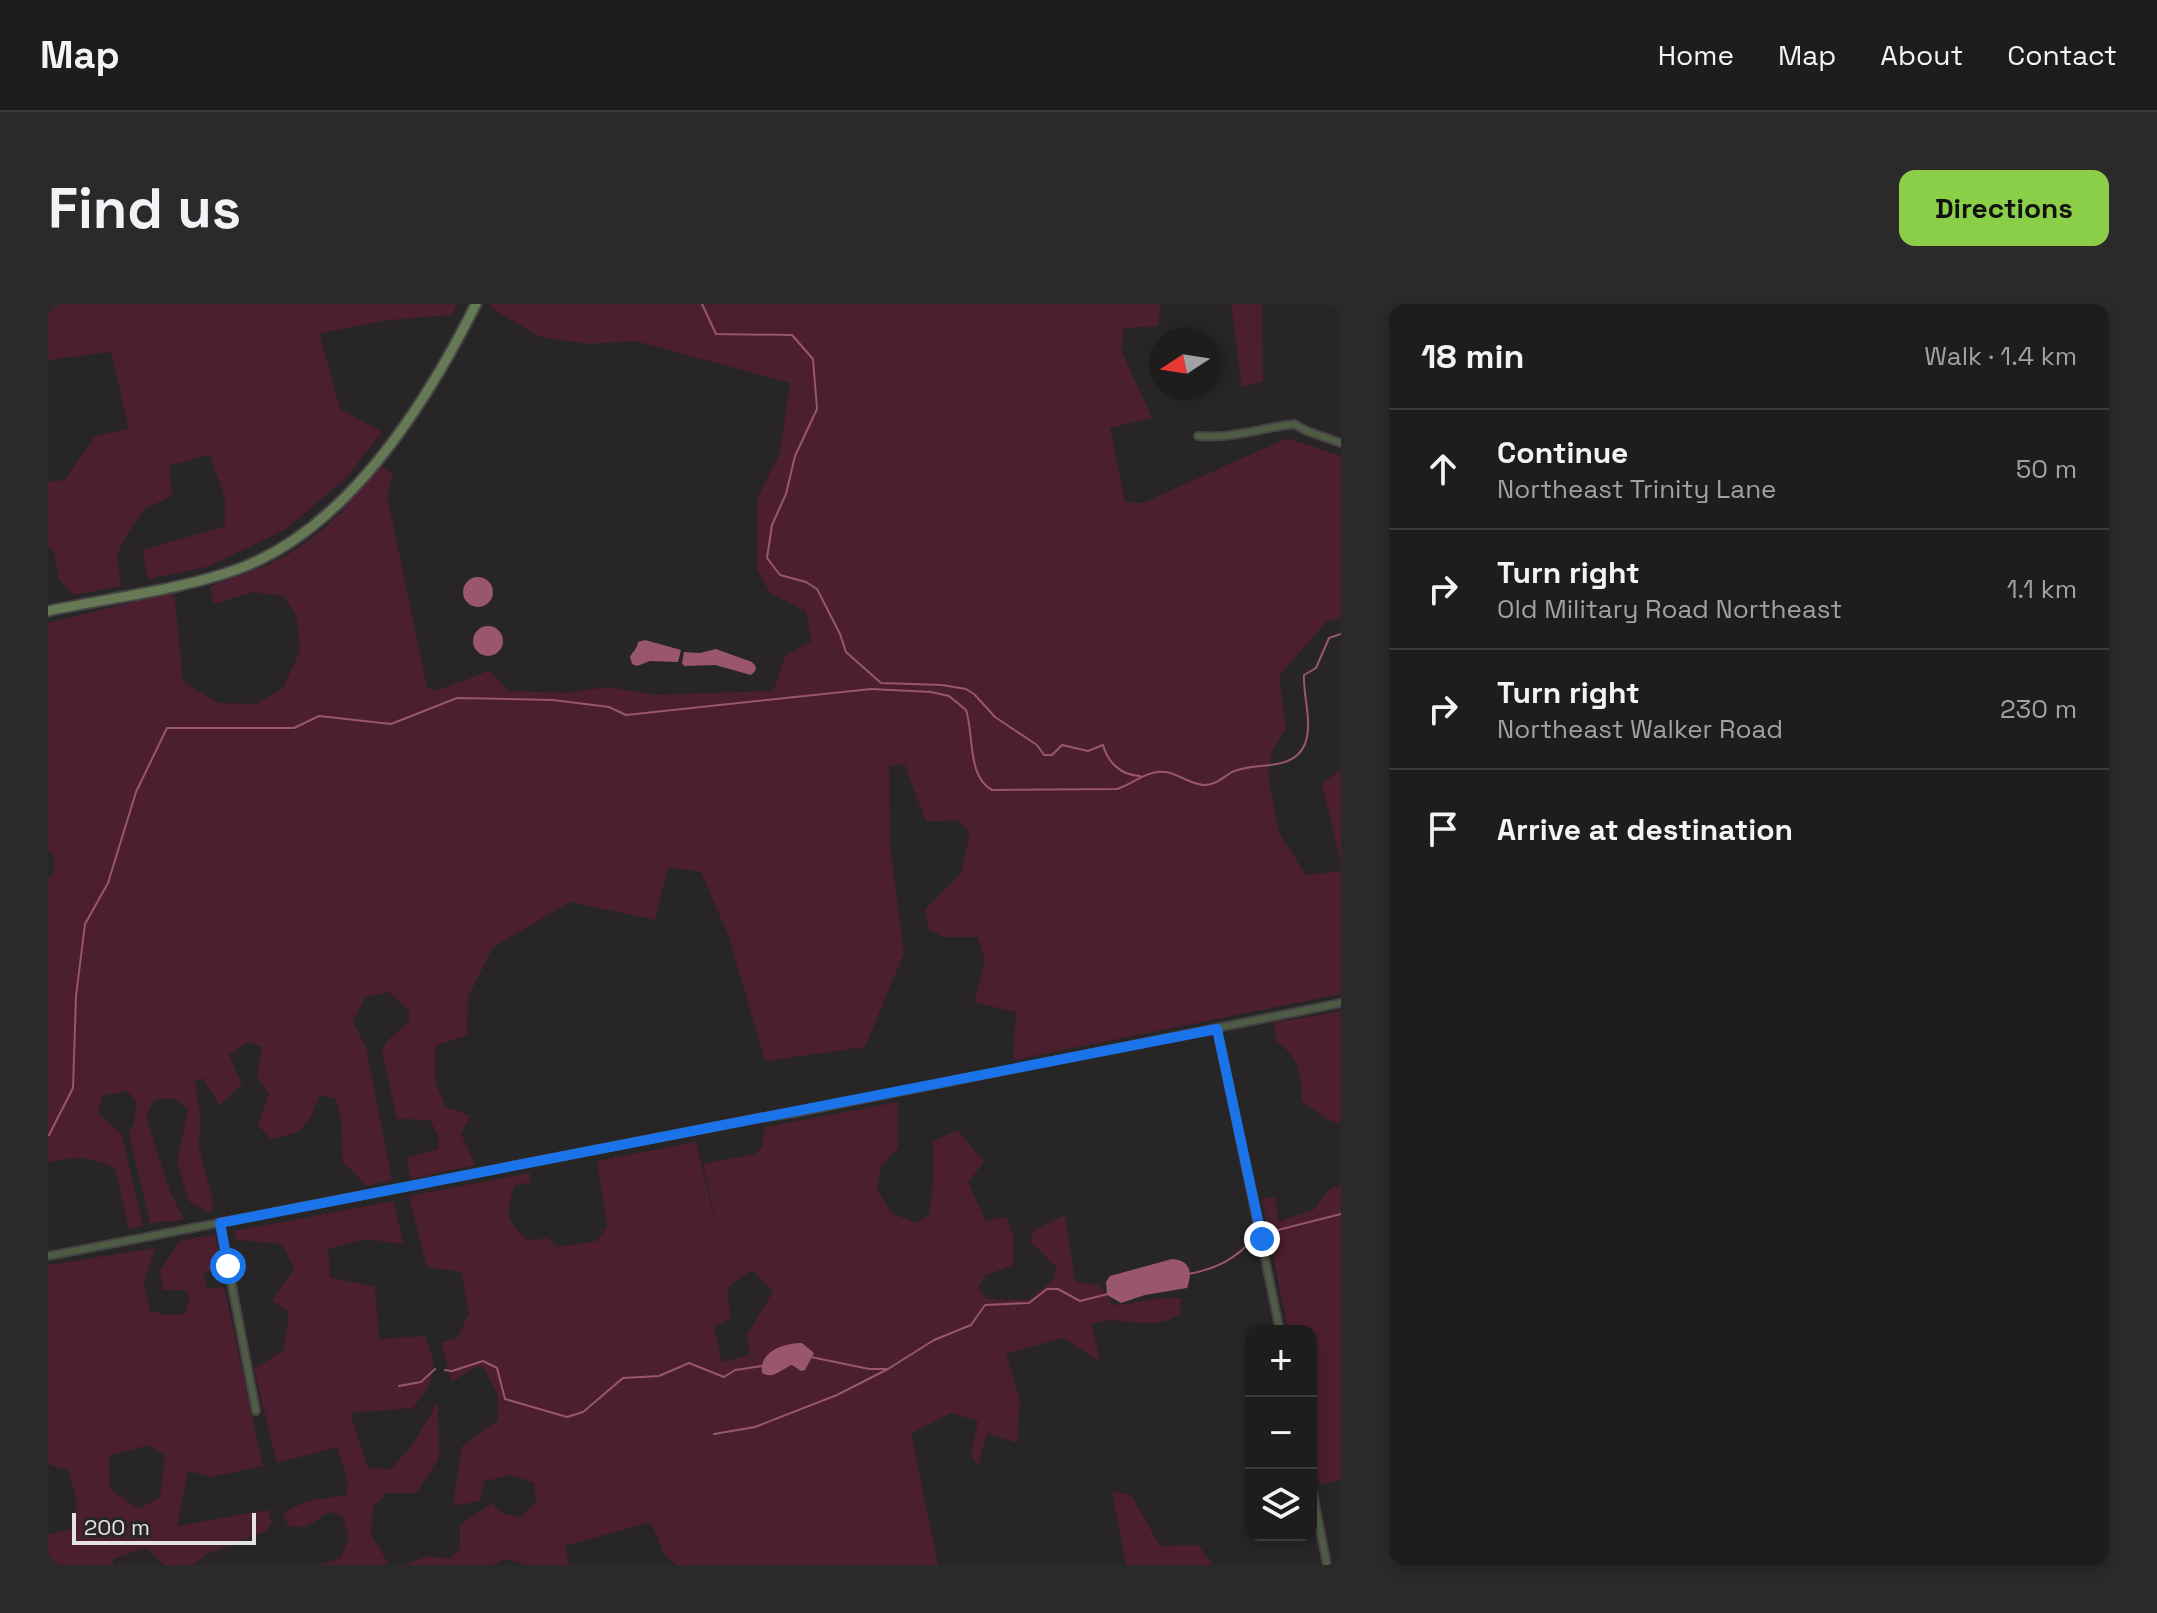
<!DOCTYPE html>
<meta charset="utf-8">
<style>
:root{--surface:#1e1c1c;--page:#2b2929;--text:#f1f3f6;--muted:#a1a1a3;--line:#3c3a3b;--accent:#8bce47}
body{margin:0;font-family:"Space Grotesk",sans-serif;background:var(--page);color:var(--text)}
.controls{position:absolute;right:24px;bottom:24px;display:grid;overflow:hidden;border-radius:16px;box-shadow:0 4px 12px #0003}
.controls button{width:72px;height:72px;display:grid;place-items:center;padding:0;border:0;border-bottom:2px solid var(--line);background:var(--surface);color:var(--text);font:40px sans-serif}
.compass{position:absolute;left:1101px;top:24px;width:72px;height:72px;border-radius:50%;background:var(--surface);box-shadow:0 4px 12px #0003;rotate:258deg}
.scale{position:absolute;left:24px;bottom:20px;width:184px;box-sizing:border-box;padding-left:8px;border:4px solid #e4e2e2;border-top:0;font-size:22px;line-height:28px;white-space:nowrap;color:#e4e2e2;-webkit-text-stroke:6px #282526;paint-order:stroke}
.stop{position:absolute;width:24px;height:24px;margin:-18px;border:6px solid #1a73e8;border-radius:50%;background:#fff}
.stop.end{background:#1a73e8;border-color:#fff;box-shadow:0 2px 8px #0008}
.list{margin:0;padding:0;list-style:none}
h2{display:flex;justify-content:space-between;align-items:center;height:104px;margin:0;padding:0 32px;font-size:34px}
h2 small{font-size:26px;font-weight:400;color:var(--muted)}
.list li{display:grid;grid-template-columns:52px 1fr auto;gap:24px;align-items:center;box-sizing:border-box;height:120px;padding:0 32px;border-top:2px solid var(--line)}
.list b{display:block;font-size:30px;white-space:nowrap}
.list p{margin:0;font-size:26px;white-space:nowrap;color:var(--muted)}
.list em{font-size:26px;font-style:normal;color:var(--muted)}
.icon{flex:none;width:44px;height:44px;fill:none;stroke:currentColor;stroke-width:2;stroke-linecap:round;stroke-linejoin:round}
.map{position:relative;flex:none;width:1293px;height:1261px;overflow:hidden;border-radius:16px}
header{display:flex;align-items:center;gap:48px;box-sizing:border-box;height:112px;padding:0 40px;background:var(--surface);border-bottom:2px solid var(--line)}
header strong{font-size:38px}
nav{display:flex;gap:44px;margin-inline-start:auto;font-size:28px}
.intro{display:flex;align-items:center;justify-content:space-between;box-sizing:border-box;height:192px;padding:0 48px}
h1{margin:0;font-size:56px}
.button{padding:20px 36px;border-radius:16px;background:var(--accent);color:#111;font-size:28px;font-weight:700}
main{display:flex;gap:48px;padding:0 48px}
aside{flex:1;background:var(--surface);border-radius:16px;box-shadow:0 4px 12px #0003}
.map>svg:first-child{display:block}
</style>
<header>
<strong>Map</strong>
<nav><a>Home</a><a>Map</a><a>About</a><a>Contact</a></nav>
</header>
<div class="intro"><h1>Find us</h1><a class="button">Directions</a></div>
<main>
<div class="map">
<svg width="1293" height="1261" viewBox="0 0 1293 1261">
<rect width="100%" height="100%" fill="#282526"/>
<path fill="#4b1f2e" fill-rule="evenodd" d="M0,0H409L404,11L341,16L271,29L292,105L334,128L298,174L238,225L162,262L100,275L94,246L177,222V193L161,150L121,162L124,192L96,205L78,232L69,250L73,282L26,291L11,276L6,246L0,243V178L17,176L47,132L81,125L63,48L0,56Z
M444,0H1112L1110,22L1075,24L1074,48L1104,114L1062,124L1077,198L1095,199L1239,134L1293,152V315L1279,317L1231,372L1238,424L1223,450L1220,472L1231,529L1258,571L1293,567V690L965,756L968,708L926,698L937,658L930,633H896L881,626L877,606L913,569L922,528L908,516L878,518L856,459L841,463L842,542L856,649L817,743L717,757L680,630L653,568L620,563L607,616L522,598L445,643L420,693L419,731L387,742V778L398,803L423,812L413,830L427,861L363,875L358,854L390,845L391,833L382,816L349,815L334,746L339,737L361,718V706L341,688L317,693L305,718L318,743L344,876L319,882L295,858L293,815L288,795L272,791L263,812L251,828L223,835L210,821L221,790L209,773L214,743L200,738L181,751L194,781L171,801L155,774L147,777L153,816L150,841L165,897L163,910L141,897L129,858L140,805L125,794L106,796L98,813L121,885L136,916L102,919L81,830L87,816L88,797L79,787L54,792L50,809L74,831L95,922L81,925L67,864C39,851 29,853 0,858V573L6,571V550L0,547V319L126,288L135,378L171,399L208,400L235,384L252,347L249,314L236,292L205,288L166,300L162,282C193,271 226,261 253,242C285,221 308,191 331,161L345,170L339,192L379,383L387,387L441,367L461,387L518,389L561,383L607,391L725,387L737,352L763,337L758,307L722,289L709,265V195L732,149L742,79L588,37L540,40L492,33L442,3Z
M1183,0H1214L1215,78L1194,83Z
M1293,466V561L1274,479Z
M1293,707V820L1278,815L1254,797C1253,770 1253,756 1229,738L1225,719Z
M850,798V844L833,862L829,885L843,909L868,919L881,911L885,879V837L910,826L936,858L920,878L938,917L958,913L966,933L965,961L936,972L930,984L939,995L980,996L1004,977L1009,964L982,937L986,926L1017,911L1027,978L1052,981L1065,1001C1089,1000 1109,992 1133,994L1132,1010C1101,1031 1075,1008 1043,1020L1052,1057L1015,1034L958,1050L972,1095L969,1139L939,1129L930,1162L923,1151L930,1117L903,1109L863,1129L890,1261H628L616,1250L603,1218L517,1242L521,1261H478L458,1255L445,1261H356L379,1252L403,1255L412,1244V1221L444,1199L453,1209L473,1213L488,1198L486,1179L463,1171L436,1177L432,1197L405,1202L414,1142L450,1116V1091L435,1063L429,1062L403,1078L394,1039L410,1033L421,1009L413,968L379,963L361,892L482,869L483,878L467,881C457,911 457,915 480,937L499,934L510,943L549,937L559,922L549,857L648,838L672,939L655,860L707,850L714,844L717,823ZM704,966L725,988L699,1031L702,1051L674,1058L666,1023L683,1014C678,980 676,985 704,966Z
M1293,880V1176L1272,1180L1263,1137V1027H1240L1214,895L1227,893L1230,918L1267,905L1280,886Z
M346,897L355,940L317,935L280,945L282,974L327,982L331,1035L377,1032C391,1067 387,1075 365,1104L302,1109L320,1164L343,1165L363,1143L390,1098L391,1154L368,1189H339L325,1203L323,1230L341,1261H270L293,1254L301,1233L294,1212L281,1208L258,1223L240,1222L235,1208L261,1197L298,1191L300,1179L289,1143L229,1159L206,1065L236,1046L241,1008L224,996L246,965L234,940L189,936L186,927Z
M167,930L174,965L156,969L159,985L176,983L215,1162L163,1173L140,1167L129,1222L220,1206L224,1219L218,1227L159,1250L145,1261H116L98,1244L65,1255V1261H0V1231L26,1224L29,1198L21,1167L0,1160V961L107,944L96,978L102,1007L119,1011L137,1010L142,994L137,986H115L112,967L131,937ZM100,1141L117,1151L112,1193L91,1205L62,1185L61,1152Z
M1064,1187L1083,1191L1112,1242L1150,1241L1165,1261H1078Z"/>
<path fill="#99566c" d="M415 288a15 15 0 1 1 30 0a15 15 0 1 1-30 0Z
M425 337a15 15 0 1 1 30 0a15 15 0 1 1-30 0Z
M597,336L633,346L630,358L602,357L589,362L584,360L582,353C585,347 589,345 590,338Z
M668,345L704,358L708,363L707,367L703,371L667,361L636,362L634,359L636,348L652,349Z
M1124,955C1142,956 1145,968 1139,984L1097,991L1073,999L1059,991L1058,978L1062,972Z
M754,1039L766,1049L757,1066L753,1067L744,1061C733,1065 726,1076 714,1069C711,1047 736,1039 754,1039Z"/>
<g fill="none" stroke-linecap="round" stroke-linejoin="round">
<path stroke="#99566c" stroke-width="2" d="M654,0L668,30L744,31L765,55L769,105L747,152L738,190L724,221L719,254L732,271L758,278L769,285L792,330L798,348L833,379L894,381L918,385L926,390L947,413L989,441L996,451H1004L1014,441L1040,447L1055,441C1060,459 1073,471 1092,472
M1,831L25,784L28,692L37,620L60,579L88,488L119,424H246L271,412L343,420L409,394L505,396L561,403L578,411L823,385L883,388L901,392L918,406C926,429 919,473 944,486L1069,485C1084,480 1094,470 1109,468C1126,465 1140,481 1157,481C1168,481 1175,473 1184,468C1207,457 1245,469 1257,440C1265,418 1255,393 1256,371L1268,364L1281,334L1293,330
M1218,929L1293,910
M1140,970C1168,965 1188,955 1207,933
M763,1053L821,1065H839
M397,1066L404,1067L435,1057L449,1064L457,1095L519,1113L535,1108L575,1074L611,1072L641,1059L676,1073L687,1066L714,1062
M351,1082L373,1078L387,1065
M666,1130L707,1123L789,1091L840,1065L886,1036L923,1021L937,1001L981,999L999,985H1010L1032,997L1060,990"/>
<defs>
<path id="minor" d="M1150,132C1183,135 1213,124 1246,120L1259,127L1293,139
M1169,725L1232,1027
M172,919L208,1107
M0,952L711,814L741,810L1293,699
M1263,1179L1279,1261"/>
<path id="secondary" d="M0,307C61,294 132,286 190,265C299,225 378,100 428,0"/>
</defs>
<use href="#minor" stroke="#464344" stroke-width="10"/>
<use href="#secondary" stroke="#464344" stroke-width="13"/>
<use href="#minor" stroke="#4e5c44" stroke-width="6"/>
<use href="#secondary" stroke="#657a54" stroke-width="9"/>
</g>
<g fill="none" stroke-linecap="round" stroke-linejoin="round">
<path stroke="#1a73e8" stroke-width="10" d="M180,962L172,919L1169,725L1214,935"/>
</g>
</svg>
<div class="controls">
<button>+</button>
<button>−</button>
<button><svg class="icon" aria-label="layers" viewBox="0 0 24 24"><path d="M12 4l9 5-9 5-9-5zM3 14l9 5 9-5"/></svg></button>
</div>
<svg class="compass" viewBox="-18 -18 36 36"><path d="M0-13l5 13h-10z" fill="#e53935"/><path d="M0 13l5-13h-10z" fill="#a1a1a3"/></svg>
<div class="scale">200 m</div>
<div class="stop" style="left:180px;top:962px"></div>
<div class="stop end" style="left:1214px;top:935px"></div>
</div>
<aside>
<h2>18 min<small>Walk · 1.4 km</small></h2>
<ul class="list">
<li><svg class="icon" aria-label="ahead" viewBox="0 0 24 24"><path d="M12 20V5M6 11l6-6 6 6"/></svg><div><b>Continue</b><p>Northeast Trinity Lane</p></div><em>50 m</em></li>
<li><svg class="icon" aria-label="right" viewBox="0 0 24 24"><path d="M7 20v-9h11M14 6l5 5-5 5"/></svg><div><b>Turn right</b><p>Old Military Road Northeast</p></div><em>1.1 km</em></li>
<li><svg class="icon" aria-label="right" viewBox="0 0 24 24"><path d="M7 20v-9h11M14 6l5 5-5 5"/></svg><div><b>Turn right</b><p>Northeast Walker Road</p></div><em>230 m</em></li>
<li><svg class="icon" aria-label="arrive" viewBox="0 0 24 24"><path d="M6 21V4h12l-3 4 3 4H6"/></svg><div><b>Arrive at destination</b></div></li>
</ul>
</aside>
</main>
